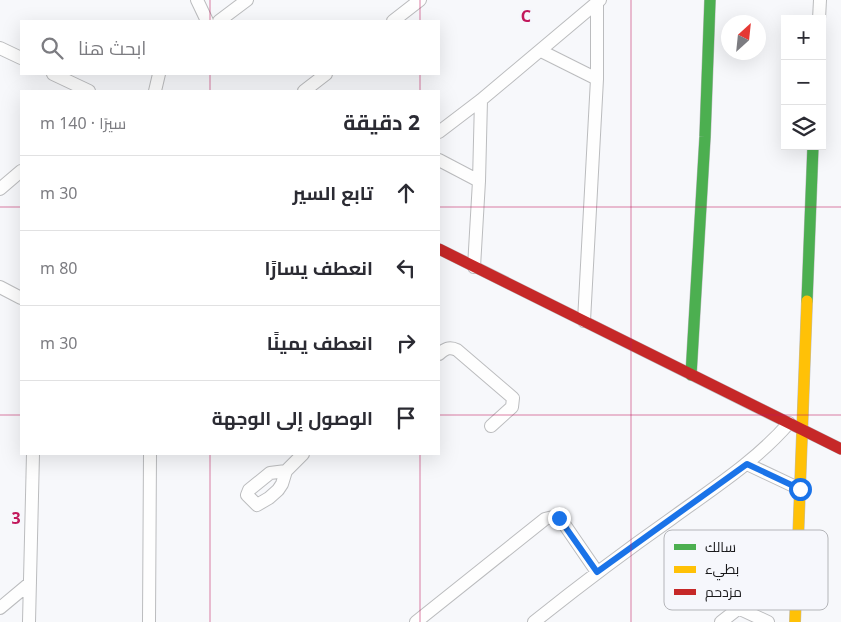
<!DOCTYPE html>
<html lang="ar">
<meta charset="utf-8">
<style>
:root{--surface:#fff;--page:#f7f7f7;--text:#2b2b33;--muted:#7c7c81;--line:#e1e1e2}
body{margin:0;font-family:"Noto Sans",Cairo,sans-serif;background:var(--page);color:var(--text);direction:rtl}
.controls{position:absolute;right:15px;top:15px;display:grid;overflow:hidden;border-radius:0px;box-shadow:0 5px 20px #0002}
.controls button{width:45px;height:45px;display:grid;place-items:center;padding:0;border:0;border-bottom:1px solid var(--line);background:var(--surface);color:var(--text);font:25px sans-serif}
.compass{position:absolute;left:721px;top:15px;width:45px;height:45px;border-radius:50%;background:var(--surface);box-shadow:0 5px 20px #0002;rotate:27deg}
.stop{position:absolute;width:15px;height:15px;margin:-11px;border:4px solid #1a73e8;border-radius:50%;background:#fff}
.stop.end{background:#1a73e8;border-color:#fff;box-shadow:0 1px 5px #0008}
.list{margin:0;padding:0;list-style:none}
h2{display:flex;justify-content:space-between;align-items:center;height:65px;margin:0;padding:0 20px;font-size:21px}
h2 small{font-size:16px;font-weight:400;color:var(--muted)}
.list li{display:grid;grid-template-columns:32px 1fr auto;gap:15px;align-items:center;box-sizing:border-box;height:75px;padding:0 20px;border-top:1px solid var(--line)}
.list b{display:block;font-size:19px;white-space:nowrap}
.list em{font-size:16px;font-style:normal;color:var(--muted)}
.icon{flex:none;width:28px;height:28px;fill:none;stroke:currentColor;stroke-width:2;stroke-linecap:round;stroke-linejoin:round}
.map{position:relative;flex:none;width:841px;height:622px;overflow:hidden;direction:ltr}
.search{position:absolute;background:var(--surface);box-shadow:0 5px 20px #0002;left:20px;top:20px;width:420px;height:55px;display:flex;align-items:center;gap:12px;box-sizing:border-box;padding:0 18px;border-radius:0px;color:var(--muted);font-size:19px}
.panel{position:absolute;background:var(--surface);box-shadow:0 5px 20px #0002;left:20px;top:90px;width:420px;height:365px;border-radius:0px;direction:rtl}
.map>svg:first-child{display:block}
</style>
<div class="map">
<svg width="841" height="622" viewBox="0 0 841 622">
<rect width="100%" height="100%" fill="#f7f8fb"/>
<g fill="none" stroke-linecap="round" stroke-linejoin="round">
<defs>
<path id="street" d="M197,0L207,21
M819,19L820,0
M219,21L247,0
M393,21L420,0
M0,48L21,58
M541,51L597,79
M53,74L89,91
M155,91L159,74
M304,91L326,74
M439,132L481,100L600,0
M439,160L479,181
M0,189L21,171
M474,267L479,181L481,100
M0,287L21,298
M584,321L597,79V2
M439,354C445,349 449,346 457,350L513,398L512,407L491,426
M747,464L800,489
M286,471L270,473L249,490L247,495L257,505L269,498L278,490L282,484L286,471L303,454
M0,608L30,583
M738,608L768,622
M29,622L33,454
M149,622L150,454
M416,622L545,519C552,517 557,516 562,521L597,572
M534,622C579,586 624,552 671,519C712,489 755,462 789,423
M721,622L797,563"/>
<path id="fast" d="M807,301L813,146
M691,375L705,137L710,0"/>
<path id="slow" d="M795,622L807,301"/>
<path id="jam" d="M439,249L841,449"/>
</defs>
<use href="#street" stroke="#bbbcbe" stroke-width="14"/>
<use href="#fast" stroke="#bbbcbe" stroke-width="12"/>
<use href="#slow" stroke="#bbbcbe" stroke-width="12"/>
<use href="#jam" stroke="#bbbcbe" stroke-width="12"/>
<use href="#street" stroke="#fefefe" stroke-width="12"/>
<use href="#fast" stroke="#4caf50" stroke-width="11"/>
<use href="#slow" stroke="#ffc107" stroke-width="11"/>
<use href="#jam" stroke="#c62828" stroke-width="11"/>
</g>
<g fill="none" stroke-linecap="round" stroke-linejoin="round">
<path stroke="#1a73e8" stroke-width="6" d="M559,518L597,572L747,464L800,489"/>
</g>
<path fill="none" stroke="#c2185b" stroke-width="1" stroke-opacity="0.55" d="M210,0V21M420,0V21M631,0V622M210,74V91M420,74V91M0,207H21M439,207H841M0,415H21M439,415H841M210,454V622M420,454V622"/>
<rect x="664" y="530" width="164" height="80" rx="8" fill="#f6f7fc" stroke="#b4b5b9" stroke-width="1"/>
<rect x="674" y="544" width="22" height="6" fill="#4caf50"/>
<rect x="674" y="566" width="22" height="7" fill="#ffc107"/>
<rect x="674" y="589" width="22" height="6" fill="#c62828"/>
<g font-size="14" fill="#1a1a1c">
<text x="705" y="552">سالك</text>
<text x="705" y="574">بطيء</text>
<text x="705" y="597">مزدحم</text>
</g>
<g font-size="16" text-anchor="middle" font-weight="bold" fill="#c2185b" stroke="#f6f7fc" stroke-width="5" stroke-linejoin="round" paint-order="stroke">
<text x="526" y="22">C</text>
<text x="16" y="524">3</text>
</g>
</svg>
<div class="controls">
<button>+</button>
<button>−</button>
<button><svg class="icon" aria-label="layers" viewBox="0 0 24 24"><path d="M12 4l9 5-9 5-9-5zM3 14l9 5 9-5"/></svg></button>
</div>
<svg class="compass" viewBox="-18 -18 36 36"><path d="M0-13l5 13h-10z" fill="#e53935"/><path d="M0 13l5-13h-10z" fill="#7c7c81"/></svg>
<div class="stop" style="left:800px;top:489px"></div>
<div class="stop end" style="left:559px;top:518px"></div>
<div class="search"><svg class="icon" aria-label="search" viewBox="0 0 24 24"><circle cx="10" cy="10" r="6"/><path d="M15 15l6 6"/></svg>ابحث هنا</div>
<section class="panel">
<h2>2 دقيقة<small>سيرًا · 140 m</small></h2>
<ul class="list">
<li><svg class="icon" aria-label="ahead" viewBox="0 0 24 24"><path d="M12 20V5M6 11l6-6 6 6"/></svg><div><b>تابع السير</b></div><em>30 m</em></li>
<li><svg class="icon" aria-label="left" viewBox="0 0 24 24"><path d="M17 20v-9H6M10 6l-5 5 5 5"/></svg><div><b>انعطف يسارًا</b></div><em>80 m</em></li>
<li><svg class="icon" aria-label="right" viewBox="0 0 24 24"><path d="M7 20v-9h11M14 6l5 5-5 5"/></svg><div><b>انعطف يمينًا</b></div><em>30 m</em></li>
<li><svg class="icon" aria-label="arrive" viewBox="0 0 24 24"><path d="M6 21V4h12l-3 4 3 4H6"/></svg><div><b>الوصول إلى الوجهة</b></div></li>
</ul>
</section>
</div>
